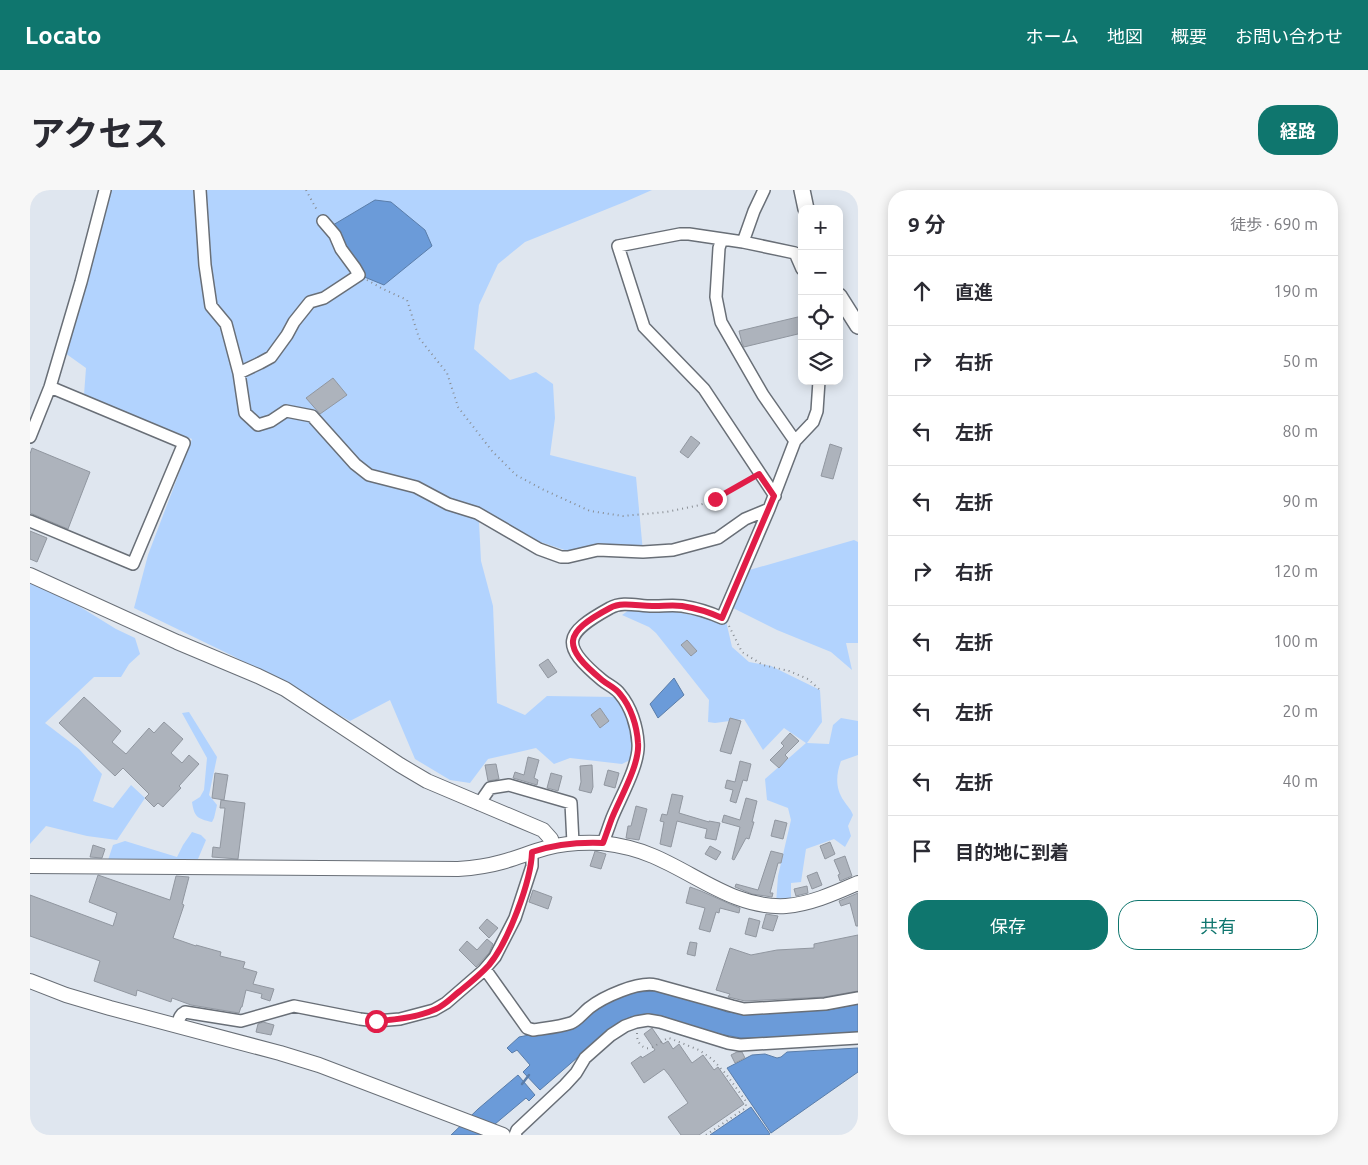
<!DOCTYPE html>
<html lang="ja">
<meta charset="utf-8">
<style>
:root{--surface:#fff;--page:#f7f7f7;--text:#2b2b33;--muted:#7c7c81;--line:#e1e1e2;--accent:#0f766e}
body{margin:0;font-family:Ubuntu,"Noto Sans JP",sans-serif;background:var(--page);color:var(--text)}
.controls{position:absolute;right:15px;top:15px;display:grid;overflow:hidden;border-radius:10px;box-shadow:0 2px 12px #0003}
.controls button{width:45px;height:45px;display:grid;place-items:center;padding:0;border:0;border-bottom:1px solid var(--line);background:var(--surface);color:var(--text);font:25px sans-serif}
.stop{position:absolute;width:15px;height:15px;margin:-11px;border:4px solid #e11d48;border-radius:50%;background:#fff}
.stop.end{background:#e11d48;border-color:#fff;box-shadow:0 1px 5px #0008}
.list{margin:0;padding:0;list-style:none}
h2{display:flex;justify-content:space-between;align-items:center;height:65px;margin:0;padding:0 20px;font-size:21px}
h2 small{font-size:16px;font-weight:400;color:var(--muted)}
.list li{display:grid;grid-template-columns:32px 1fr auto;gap:15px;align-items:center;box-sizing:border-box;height:70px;padding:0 20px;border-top:1px solid var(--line)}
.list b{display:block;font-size:19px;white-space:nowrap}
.list em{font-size:16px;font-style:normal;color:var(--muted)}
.actions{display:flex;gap:10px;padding:15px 20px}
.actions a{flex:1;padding:11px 0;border:1px solid var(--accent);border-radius:20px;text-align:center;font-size:18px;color:var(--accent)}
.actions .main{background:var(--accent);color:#fff}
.icon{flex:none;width:28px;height:28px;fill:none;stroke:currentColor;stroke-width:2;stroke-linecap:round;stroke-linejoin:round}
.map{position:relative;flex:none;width:828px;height:945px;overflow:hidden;border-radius:20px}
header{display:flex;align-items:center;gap:30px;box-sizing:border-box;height:70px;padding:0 25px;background:var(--accent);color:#fff}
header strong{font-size:24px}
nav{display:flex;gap:28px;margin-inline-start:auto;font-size:18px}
.intro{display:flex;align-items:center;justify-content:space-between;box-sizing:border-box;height:120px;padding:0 30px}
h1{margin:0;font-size:35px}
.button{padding:12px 22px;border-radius:20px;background:var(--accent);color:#fff;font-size:18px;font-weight:700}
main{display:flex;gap:30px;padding:0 30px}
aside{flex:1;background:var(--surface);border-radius:20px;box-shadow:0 2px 12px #0003}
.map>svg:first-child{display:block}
</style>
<header>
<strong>Locato</strong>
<nav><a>ホーム</a><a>地図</a><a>概要</a><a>お問い合わせ</a></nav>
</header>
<div class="intro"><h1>アクセス</h1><a class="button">経路</a></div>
<main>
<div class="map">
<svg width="828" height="945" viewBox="0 0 828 945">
<rect width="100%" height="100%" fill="#dfe6ef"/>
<path fill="#b2d3fe" d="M80,0H622L597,11L495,52L468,74L449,115L444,159L480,190L506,182L523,194L525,228L520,265L606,287L613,362L547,364L449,332L451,371L463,416L467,513L495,525L517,506L586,507L604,527V568L592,574L540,568L524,574L506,558L458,569L440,593L420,590L385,569L360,510L320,531L203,466L104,418L118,365L162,249L54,205L56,178L35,163Z
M824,350L828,352V453H816L822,480L801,462L747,440L703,418L716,381Z
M0,386L86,439L105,448L110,464L99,474L91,487H64L15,533L49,559L72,584L63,611L83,618L101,595L115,608L87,650L57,646L16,636L0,654Z
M599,420L645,422L696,431L702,457L719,472L741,476L790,500L792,532L777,553L799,554L803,535L811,528L828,531V565L811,571C806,585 805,598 814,611C817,616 821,619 823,625L818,636L821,646L815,657L804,649L776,659L771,692L761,693V711L746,714L748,686L761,630L758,618L737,610L735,589L776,553L754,538L733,560L714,529L685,533L678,532L679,510L626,443L619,437L592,425Z
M159,522L187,567L179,605L187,615L184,628L182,632C167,629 164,626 162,612L170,607L174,600L177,568L152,523Z
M162,642L171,645L176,650L168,669L78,670L83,655L95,651L147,667L153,655Z"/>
<path fill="#6b9bd9" stroke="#5a7da9" d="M345,10L361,12L395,40L402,56L354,95L332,86L303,35Z
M644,488L654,505L628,528L620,514Z
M628,801L648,805L697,822L716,824L798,820L828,814V842L759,847L711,848L673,841L618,826L601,827L586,834L510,900L493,882L500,875L487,860L482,863L477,858L489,847L544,836L569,817L587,807L607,802Z
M828,858V882L741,943L697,878L722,865L735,864L747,868L751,867L757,862Z
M488,885L505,905L499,911L496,908L452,945H421L448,919Z
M721,917L740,944L738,945H680Z"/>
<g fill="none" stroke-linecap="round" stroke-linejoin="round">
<path stroke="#5a7da9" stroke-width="2.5" d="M492,894L499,885"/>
</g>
<path fill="#adb3bc" stroke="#9197a0" d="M772,126V143L714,157L712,153L709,141Z
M303,188L317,205L290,224L276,208Z
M661,246L670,253L658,268L650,262Z
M800,254L812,258L803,289L791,286Z
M2,258L60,282L38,339L0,323V264Z
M0,341L17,348L7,372L0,369Z
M657,450L667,461L661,466L651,455Z
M518,469L527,482L518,488L509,475Z
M54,507L91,541L82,552L96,564L119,538L124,543L134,532L153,549L141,563L152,573L159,565L169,574L149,596L151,598L133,617L128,613L124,617L115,608L119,604L93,578L85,586L29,533Z
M570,518L579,531L570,538L561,525Z
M700,528L711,531L701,564L690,561Z
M760,543L769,551L755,565L758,568L749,578L740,570L754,556L751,553Z
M498,567L509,570L504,588L508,590L507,595L483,588L485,582L494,585Z
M710,571L721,574L717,591L713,590L706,613L700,611L703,600L695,598L697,590L705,592Z
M466,574L469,589L458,591L455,575Z
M562,575L563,597L561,603L549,600L551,592L550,576Z
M578,580L589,583L585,598L574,595Z
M185,583L198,585L194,610L182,608Z
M521,583L532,586L528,601L517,598Z
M642,604L653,606L649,623L679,632V631L690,633L686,650L675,648L677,639L647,631L641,657L630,654L634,632L630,631L632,624L637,625Z
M716,608L727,611L722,632H724L719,649L716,648L704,670L702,669L710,637L692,632L694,625L710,630Z
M191,610L215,613L208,669L182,667L183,657L190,658L195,618H190Z
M606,616L617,619L609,650L596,648L598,636H601Z
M745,630L757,633L753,649L741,646Z
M800,652L805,664L795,669L790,656Z
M63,655L75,659L72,668L60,667Z
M680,656L691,662L686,670L675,664Z
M565,661L576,664L571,679L560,676Z
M741,661L753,664L751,673H748L740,703H743L742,707L722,704L705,697L706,694L728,700Z
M815,666L822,686L810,691L808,685L810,684L804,670Z
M787,682L792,695L782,699L777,686Z
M68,685L140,710L146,686L159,687L152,714L154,715L143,748L166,756V755L191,762L190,766L215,772L213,778L227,782L223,794L244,799L240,811L231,808L232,804L216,800L212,817H211L209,823L161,815L142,808L141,812L107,800L106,806L64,791L70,771L0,746V705L83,736L87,723L59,712Z
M777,696L778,703L766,706L764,699Z
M660,697L671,701L700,714L710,718L709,723L690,718L689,723L686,722L680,742L669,739L675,718L656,713Z
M503,700L522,707L518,719L499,712Z
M828,703V736H826L820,713L811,716L809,711Z
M736,724L748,726L743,741L732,738Z
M719,728L730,731L726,747L715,744Z
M457,729L468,738L459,748L449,738Z
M828,745V801L794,807L715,811L698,807L700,804L686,800L700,758L721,765L747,760L784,758V754Z
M457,749L463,754L459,763L446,777L429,760L437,751L447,760Z
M660,752L667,753L665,766L657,764Z
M233,832L244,835L241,845L226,842L228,834Z
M622,838L633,854L638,851L643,859L649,854L662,873L673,865L684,880L688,877L714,914L669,945H651L638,927L658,913L639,885L634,879L614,893L601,873L611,866L612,868L625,860L614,844Z
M707,862H712L715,868L705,873L701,865Z"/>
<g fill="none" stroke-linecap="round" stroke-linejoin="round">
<defs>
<path id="minor" d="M170,0L175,75L181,116L196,134L209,183L215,223L228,235L241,231L256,221L282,226L325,274L339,285L386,297L418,314L447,323L509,359L531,367H538L568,360L613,362L643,360L688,348L715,329L739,319
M692,49L689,58L686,107L691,132L733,205L765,251
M713,52L724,21L734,0
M209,183L230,173L241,167L257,145L264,132L280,112L294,108L329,85L325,78L311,59L305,45L293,31
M0,247L20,197L51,92L75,0
M745,306L674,199L614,137L588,56L650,44H659L713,52L765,63L772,79
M0,331L103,374L154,253L20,197
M449,614L460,598L479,595L541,613L543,653
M573,653C576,645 579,636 582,628C590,608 610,574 608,553C607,536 601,517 590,504C586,498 578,495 572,490C530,455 533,444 580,418C593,410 611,417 625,416C634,416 643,415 652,416C665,418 679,422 692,428L739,319L765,251L783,232L787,221L789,191
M455,779L497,838L503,840C515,838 529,837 541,833C547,831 553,823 559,818C573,807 608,791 626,795L702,816L714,819L795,814L828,808
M147,836C149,830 149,825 155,822L211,831L264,816L330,829L346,831L370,829L404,820L416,813L453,781L465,767L485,728L502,676V662
M485,945L487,940L535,895L546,883L555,868L581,845L595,836L606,832L618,830L630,832L698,853L710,855L828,848"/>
<path id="tertiary" d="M0,385L147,452L228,486L255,499L370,575L397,591L513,640L521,649L523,656
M0,676L428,679C443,678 458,676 472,672C487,668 501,662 516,658C534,653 553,652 572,653C589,655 607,659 623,666C666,684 706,719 756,716C781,714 805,703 828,693
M0,791L36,805L80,818L250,863L289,875L473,945"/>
<path id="secondary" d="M772,0L776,19
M809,106L828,136"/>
</defs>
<use href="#minor" stroke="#696f77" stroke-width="14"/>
<use href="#tertiary" stroke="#696f77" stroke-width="16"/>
<use href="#secondary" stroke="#696f77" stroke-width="18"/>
<path stroke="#888d93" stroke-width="2" stroke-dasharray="1 4" stroke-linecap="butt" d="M276,0L288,22
M337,90L353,99L377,110L389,148L417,183L428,217L462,261L486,285L512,299L560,321L593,326L636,322L670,315L685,309L723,288
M699,436L712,462L733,475L759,481L778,489L790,500
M607,843C607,847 607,850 610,854C619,865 629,851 639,848L669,860L682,869L696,884L715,910L716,916L714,919L676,945"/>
<use href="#minor" stroke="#fff" stroke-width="11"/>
<use href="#tertiary" stroke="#fff" stroke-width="14"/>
<use href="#secondary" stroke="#fff" stroke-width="15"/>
</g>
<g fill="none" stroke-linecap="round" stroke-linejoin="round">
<path stroke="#e11d48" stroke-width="6" d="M346,831C364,830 389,827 406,819C415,815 422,807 430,801C440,793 450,785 459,775C478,752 501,692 502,662C526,654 548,652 573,653C576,645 579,636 582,628C590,608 610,574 608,553C607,536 601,517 590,504C586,498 578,495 572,490C531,456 533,443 580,418C593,411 611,417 625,416C634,416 643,415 652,416C665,418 679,422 692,428L744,306L729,284L685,309"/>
</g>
</svg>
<div class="controls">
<button>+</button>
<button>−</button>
<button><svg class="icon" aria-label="locate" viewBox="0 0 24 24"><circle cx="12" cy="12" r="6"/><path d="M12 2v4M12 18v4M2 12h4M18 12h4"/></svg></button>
<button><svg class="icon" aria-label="layers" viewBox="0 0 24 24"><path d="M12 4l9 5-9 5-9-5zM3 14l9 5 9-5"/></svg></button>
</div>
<div class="stop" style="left:346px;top:831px"></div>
<div class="stop end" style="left:685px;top:309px"></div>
</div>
<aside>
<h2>9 分<small>徒歩 · 690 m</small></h2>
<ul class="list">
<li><svg class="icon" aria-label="ahead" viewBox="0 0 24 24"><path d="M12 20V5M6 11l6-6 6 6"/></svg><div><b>直進</b></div><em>190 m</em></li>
<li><svg class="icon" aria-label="right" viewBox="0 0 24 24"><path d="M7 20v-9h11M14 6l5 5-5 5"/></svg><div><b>右折</b></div><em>50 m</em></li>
<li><svg class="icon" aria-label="left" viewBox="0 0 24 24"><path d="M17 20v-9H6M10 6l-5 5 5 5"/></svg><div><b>左折</b></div><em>80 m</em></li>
<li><svg class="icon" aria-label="left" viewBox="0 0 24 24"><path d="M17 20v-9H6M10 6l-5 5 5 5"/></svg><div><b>左折</b></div><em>90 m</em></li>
<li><svg class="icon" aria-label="right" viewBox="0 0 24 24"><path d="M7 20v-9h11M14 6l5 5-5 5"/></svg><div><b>右折</b></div><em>120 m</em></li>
<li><svg class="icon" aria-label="left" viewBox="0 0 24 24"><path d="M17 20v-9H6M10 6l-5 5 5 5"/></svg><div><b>左折</b></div><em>100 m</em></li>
<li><svg class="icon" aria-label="left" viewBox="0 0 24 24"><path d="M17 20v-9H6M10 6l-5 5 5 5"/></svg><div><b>左折</b></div><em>20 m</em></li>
<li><svg class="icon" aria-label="left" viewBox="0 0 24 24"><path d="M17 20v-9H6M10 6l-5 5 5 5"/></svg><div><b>左折</b></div><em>40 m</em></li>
<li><svg class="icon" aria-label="arrive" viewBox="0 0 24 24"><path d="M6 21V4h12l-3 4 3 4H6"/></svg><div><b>目的地に到着</b></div></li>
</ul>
<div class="actions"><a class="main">保存</a><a>共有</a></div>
</aside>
</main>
